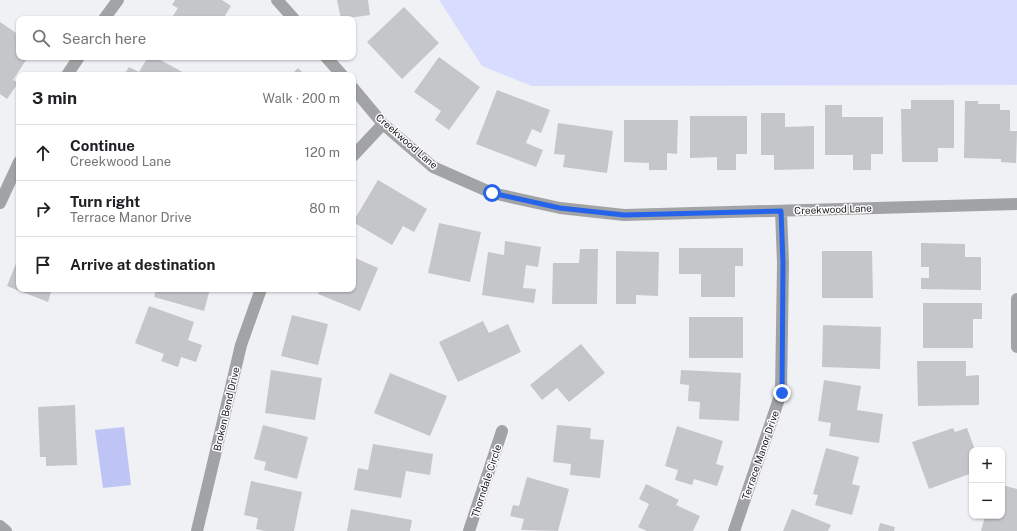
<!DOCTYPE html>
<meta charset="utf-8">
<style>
:root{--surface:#fff;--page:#f2f2f2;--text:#202124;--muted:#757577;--line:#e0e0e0}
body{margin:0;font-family:"Public Sans",sans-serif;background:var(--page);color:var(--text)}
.controls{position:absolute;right:12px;bottom:12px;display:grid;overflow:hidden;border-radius:8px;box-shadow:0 1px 3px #0004}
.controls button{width:36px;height:36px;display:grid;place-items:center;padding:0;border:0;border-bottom:1px solid var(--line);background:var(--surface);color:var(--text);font:20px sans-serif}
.stop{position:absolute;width:12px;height:12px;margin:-9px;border:3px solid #2563eb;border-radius:50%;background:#fff}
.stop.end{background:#2563eb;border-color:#fff;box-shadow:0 1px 4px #0008}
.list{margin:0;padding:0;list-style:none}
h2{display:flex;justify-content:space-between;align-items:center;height:52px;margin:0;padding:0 16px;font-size:17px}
h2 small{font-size:13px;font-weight:400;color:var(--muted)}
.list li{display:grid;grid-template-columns:26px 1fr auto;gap:12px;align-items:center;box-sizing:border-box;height:56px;padding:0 16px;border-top:1px solid var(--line)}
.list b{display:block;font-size:15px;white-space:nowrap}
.list p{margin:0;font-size:13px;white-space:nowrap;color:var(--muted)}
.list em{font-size:13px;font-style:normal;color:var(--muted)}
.icon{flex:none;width:22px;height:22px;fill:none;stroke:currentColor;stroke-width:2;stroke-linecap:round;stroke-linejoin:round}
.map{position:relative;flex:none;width:1017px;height:531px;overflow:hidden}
.search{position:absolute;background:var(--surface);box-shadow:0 1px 3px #0004;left:16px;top:16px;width:340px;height:44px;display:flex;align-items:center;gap:10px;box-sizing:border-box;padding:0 14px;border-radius:8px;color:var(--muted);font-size:15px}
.panel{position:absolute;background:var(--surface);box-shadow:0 1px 3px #0004;left:16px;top:72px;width:340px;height:220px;border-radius:8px}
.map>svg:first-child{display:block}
</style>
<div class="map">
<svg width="1017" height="531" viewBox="0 0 1017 531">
<rect width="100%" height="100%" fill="#f0f1f5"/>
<path fill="#d8dcfe" d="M439,0H1017V85L532,86L482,66Z"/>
<path fill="#bec4f4" d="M124,427L131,485L103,488L95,430Z"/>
<path fill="#c5c6ca" d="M175,0H222L231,6L223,19H171L178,8L172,5Z
M337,0H368L370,15L341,19Z
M404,7L439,43L402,79L367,42Z
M0,22L19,35V57H28L13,80L18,83L7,99L0,94Z
M148,57H155L188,75H124L129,67L139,72Z
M439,57L480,87L449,130L435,120L441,111L414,92Z
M298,68L305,75H291Z
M497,90L550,110L541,133L532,129L526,143L543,150L536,167L476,144Z
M911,100H954V148H938V162H902L901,109H911Z
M965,101H978V104H1000V110H1010V131H1017L1016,163L1001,162V159L964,158Z
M825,105H842V117H883V154H871V170H853V155H825Z
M761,113H785V127L814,126V169L774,170V155H761Z
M690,116H747V154H736V170H717V157L690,158Z
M624,120H678L677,154L667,153V170H649V163L624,162Z
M558,123L613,131L607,173L563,167L565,155L554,154Z
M378,180L427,209L414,232L403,226L392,245L353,222Z
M439,223L481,232L470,282L428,273Z
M505,241L541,247L538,267L526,265L523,288L536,289L534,303L482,295L488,252L504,255Z
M921,243L965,244V257H981V290L921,289V278H929V267H921Z
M679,248H743V266H735V297H701V274H679Z
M580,249H598L597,304H552L553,263H579Z
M616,251L659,252L658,296L636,295V304H616Z
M822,251H872L873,298H822Z
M19,256V289H52L48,302L7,286Z
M353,257L378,268L360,311L318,294L320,289H353Z
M156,289H210L204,311L154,297Z
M923,303H982V319H973V348H923Z
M149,306L194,322L188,340L202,345L196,362L181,357L178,367L161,361L164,354L135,343Z
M292,315L328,324L318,365L281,356Z
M689,317H743V358H689Z
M483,321L489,333L508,324L521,352L458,382L439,342Z
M823,325L881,327L880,369L822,367Z
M581,344L605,373L569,402L557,388L542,400L530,385Z
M917,361H966V376L979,375V405L918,406Z
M271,370L322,378L315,420L265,413Z
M681,370L741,373L739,421L699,419L700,402L688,401L689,385L680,384Z
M390,373L447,396L430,436L374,413Z
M824,380L861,386L857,410L883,414L879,443L829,436L831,423L818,421Z
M75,405L77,465L46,466V457H40L38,407Z
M263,425L308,437L297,479L264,470L266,462L254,459Z
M557,425L591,428L590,439L604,440L600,478L570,475L571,464L553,462Z
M677,426L723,441L716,464L724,466L717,486L694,479L692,485L675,480L678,470L665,466Z
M953,428L955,432L967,428L975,450H972V473L929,489L912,442Z
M373,444L433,454L430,475L406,471L401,498L354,490L358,468L368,470Z
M826,448L859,457L852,484L860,486L852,515L815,505L818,495L813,494Z
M527,477L569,489L558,531L521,530L524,519L510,516L513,505L519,506Z
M251,481L302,492L294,531H265L256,529L258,518L244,515Z
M646,484L679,500L676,505L700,516L693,531H647L638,527L649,504L639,499Z
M1002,485L1017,489V531H981L985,516H1002Z
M351,509L412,520L410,531H347Z
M792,509L831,525L828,531H783Z
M880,523L895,527L894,531H878Z"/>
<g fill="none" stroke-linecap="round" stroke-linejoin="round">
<path stroke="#a2a3a4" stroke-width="12" d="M277,0L294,19
M104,19L118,0
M326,57L342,75
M67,75L79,57
M353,88L383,124L433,167L492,193L560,208L624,215L1017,204
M353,156L383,124
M0,203L19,162
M1017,299V347
M0,526L6,531
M197,531L241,345L261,289
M469,531L502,431
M734,531L781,393L783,263L781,211"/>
</g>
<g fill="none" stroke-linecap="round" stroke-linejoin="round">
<path stroke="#2563eb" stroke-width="5" d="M492,193L560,208L624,215L781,211L783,263L782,393"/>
</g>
<g text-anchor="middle" stroke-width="3" stroke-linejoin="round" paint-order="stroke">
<g font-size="10" fill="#1a1a1c" stroke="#fefeff">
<text transform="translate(407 141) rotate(41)" y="4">Creekwood Lane</text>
<text transform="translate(833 209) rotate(-2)" y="4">Creekwood Lane</text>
<text transform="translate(226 409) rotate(-77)" y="4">Broken Bend Drive</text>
<text transform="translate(760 455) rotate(-71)" y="4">Terrace Manor Drive</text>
<text transform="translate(486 481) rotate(-72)" y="4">Thorndale Circle</text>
</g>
</g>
</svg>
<div class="controls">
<button>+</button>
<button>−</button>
</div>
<div class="stop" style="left:492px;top:193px"></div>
<div class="stop end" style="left:782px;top:393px"></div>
<div class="search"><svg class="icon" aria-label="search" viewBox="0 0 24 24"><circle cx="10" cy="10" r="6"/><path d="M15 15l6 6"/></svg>Search here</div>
<section class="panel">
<h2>3 min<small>Walk · 200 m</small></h2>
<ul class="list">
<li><svg class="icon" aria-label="ahead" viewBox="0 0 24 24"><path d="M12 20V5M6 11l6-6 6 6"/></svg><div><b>Continue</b><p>Creekwood Lane</p></div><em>120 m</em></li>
<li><svg class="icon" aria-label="right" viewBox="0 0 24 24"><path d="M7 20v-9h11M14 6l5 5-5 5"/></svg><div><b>Turn right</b><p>Terrace Manor Drive</p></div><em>80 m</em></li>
<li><svg class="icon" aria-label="arrive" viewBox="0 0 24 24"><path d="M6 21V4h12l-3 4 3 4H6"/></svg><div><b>Arrive at destination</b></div></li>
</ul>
</section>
</div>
